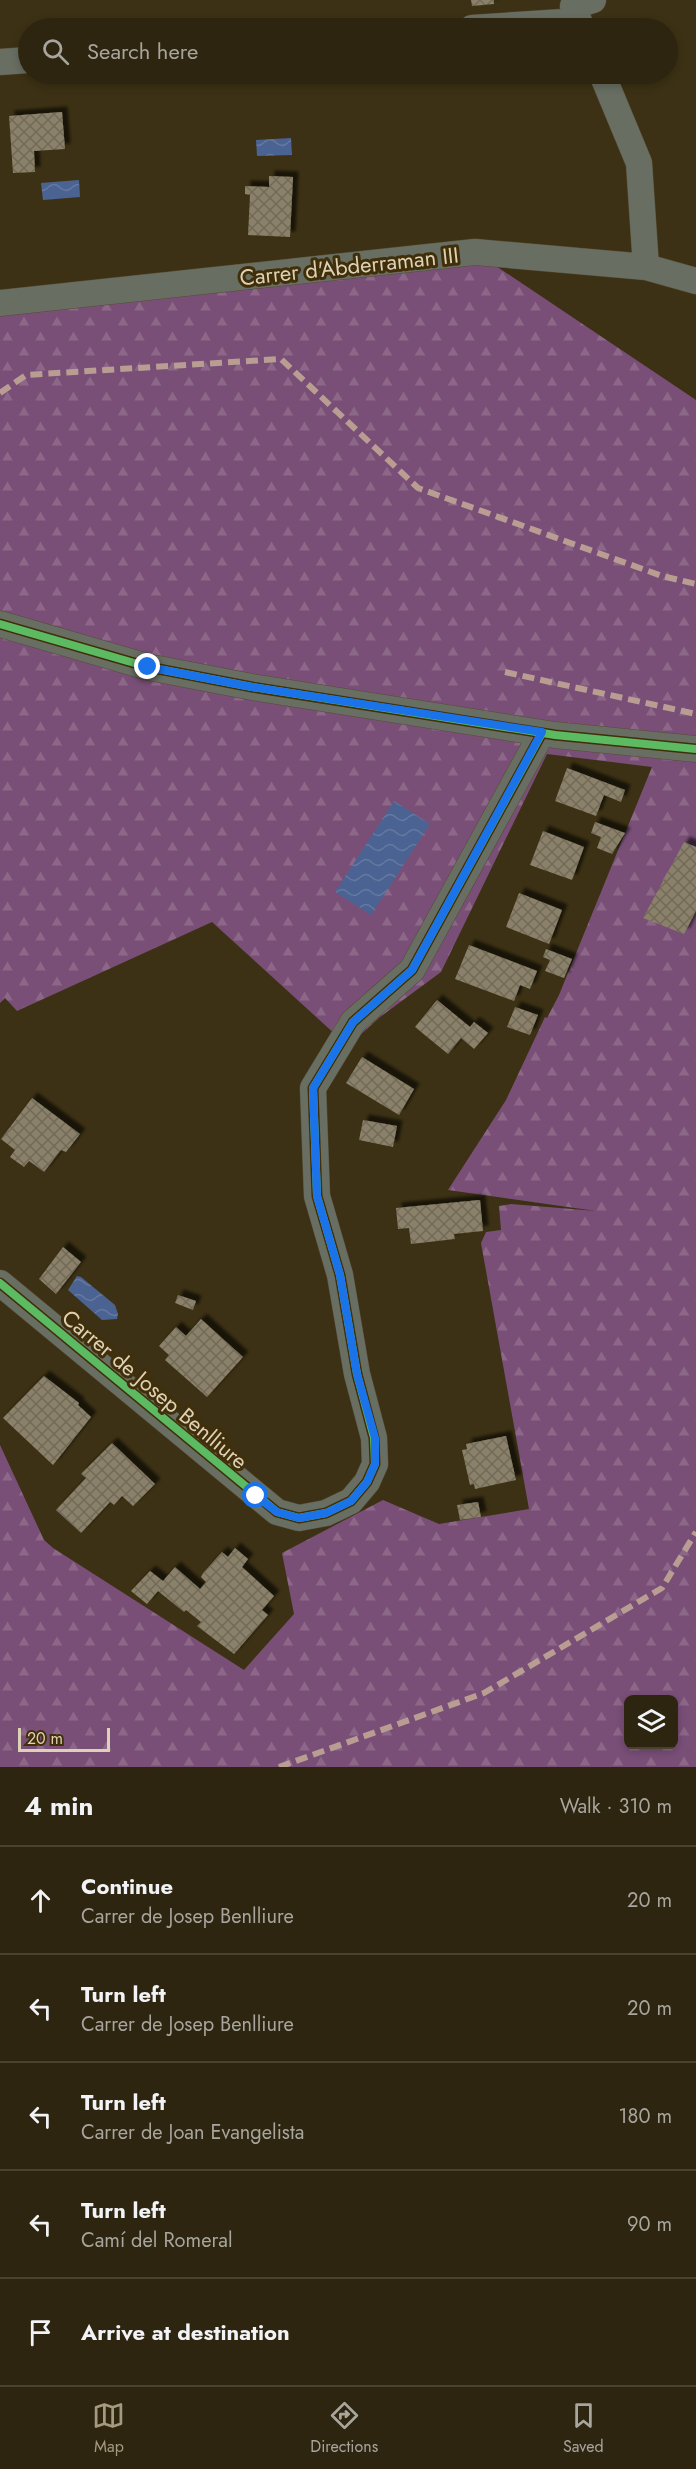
<!DOCTYPE html>
<meta charset="utf-8">
<style>
:root{--surface:#2d250f;--page:#39311d;--text:#f1f3f6;--muted:#a7a59e;--line:#48422f;--accent:#a5997f}
body{margin:0;font-family:Jost,sans-serif;background:var(--page);color:var(--text)}
.controls{position:absolute;right:18px;bottom:18px;display:grid;overflow:hidden;border-radius:9px;box-shadow:0 3px 9px #0003}
.controls button{width:54px;height:54px;display:grid;place-items:center;padding:0;border:0;border-bottom:2px solid var(--line);background:var(--surface);color:var(--text);font:30px sans-serif}
.scale{position:absolute;left:18px;bottom:15px;width:92px;box-sizing:border-box;padding-left:6px;border:3px solid #ddd1b8;border-top:0;font-size:16px;line-height:21px;white-space:nowrap;color:#ddd1b8;-webkit-text-stroke:4px #402f09;paint-order:stroke}
.stop{position:absolute;width:18px;height:18px;margin:-14px;border:4px solid #1a73e8;border-radius:50%;background:#fff}
.stop.end{background:#1a73e8;border-color:#fff;box-shadow:0 2px 6px #0008}
.list{margin:0;padding:0;list-style:none}
h2{display:flex;justify-content:space-between;align-items:center;height:78px;margin:0;padding:0 24px;font-size:26px}
h2 small{font-size:20px;font-weight:400;color:var(--muted)}
.list li{display:grid;grid-template-columns:39px 1fr auto;gap:18px;align-items:center;box-sizing:border-box;height:108px;padding:0 24px;border-top:2px solid var(--line)}
.list b{display:block;font-size:22px;white-space:nowrap}
.list p{margin:0;font-size:20px;white-space:nowrap;color:var(--muted)}
.list em{font-size:20px;font-style:normal;color:var(--muted)}
.icon{flex:none;width:33px;height:33px;fill:none;stroke:currentColor;stroke-width:2;stroke-linecap:round;stroke-linejoin:round}
.map{position:relative;flex:none;width:696px;height:1767px;overflow:hidden}
.search{position:absolute;background:var(--surface);box-shadow:0 3px 9px #0003;left:18px;right:18px;top:18px;height:66px;display:flex;align-items:center;gap:15px;box-sizing:border-box;padding:0 21px;border-radius:33px;color:var(--muted);font-size:22px}
.sheet{height:618px;background:var(--surface)}
nav{display:flex;justify-content:space-around;align-items:center;box-sizing:border-box;height:84px;border-top:2px solid var(--line);background:var(--surface);font-size:16px;color:var(--muted)}
nav a{display:grid;justify-items:center;gap:3px}
nav .on{color:var(--accent)}
.map>svg:first-child{display:block}
</style>
<div class="map">
<svg width="696" height="1767" viewBox="0 0 696 1767">
<defs>
<pattern id="forest-firs" width="22" height="20" patternUnits="userSpaceOnUse" patternTransform="scale(1.5)"><rect width="22" height="20" fill="#794f77"/><path d="M5 1l3.5 6h-7zM16 11l3.5 6h-7z" fill="#8c6788"/></pattern>
<pattern id="water-waves" width="16" height="10" patternUnits="userSpaceOnUse" patternTransform="scale(1.5)"><rect width="16" height="10" fill="#4b6393"/><path d="M0 5q4-4 8 0t8 0" fill="none" stroke="#6478a0"/></pattern>
<pattern id="building-cross-hatch" width="8" height="8" patternUnits="userSpaceOnUse" patternTransform="scale(1.5)"><rect width="8" height="8" fill="#8b816a"/><path d="M0 0l8 8M0 8l8-8" fill="none" stroke="#716a58"/></pattern>
<filter id="shadow"><feDropShadow dx="5.5" dy="-5.5" stdDeviation="1.5" flood-color="#0009"/></filter>
</defs>
<rect width="100%" height="100%" fill="#3c3114"/>
<path fill="url(#forest-firs)" fill-rule="evenodd" d="M475,252L696,400V1767H0V1445L44,1540L53,1548L244,1670L294,1614L282,1553L383,1500L439,1524L529,1509L481,1243L486,1232L501,1230L499,1206L511,1204L596,1211L448,1190L506,1100L545,1017L547,1018L559,995L652,767L547,754L441,972L380,1017L348,1046L212,922L17,1011L5,998L0,1003V290ZM628,1700H674V1744H628Z"/>
<path fill="url(#water-waves)" d="M291,138L292,155L257,156L256,140Z
M79,180L80,197L43,200L41,183Z
M394,801L430,824L371,915L335,892Z
M77,1276L81,1277L115,1305L118,1314L117,1319L102,1320L68,1290Z"/>
<path fill="url(#building-cross-hatch)" filter="url(#shadow)" d="M471,0H494V4L472,6Z
M62,112L65,149L34,151L35,172L13,173L9,116Z
M269,176L293,177L290,237L248,235L250,195L245,194V186L269,187Z
M567,768L625,790L621,802L604,795L596,816L555,801Z
M595,822L625,833L612,854L597,848L601,837L591,833Z
M543,831L584,847L572,880L530,865Z
M684,842L696,847V911L684,934L643,918Z
M519,893L562,910L549,944L506,927Z
M469,945L537,971L530,989L520,985L514,1001L455,979Z
M546,949L572,959L564,978L545,971L550,960L543,957Z
M437,1000L470,1027L474,1022L488,1033L474,1049L461,1038L448,1054L415,1027Z
M515,1007L538,1015L530,1035L507,1027Z
M362,1057L414,1089L399,1115L346,1083Z
M32,1098L80,1134L66,1152L61,1150L44,1172L29,1161L24,1167L10,1157L15,1150L1,1139Z
M363,1120L397,1126L393,1147L359,1140Z
M480,1200L483,1231L454,1234L455,1239L411,1244L409,1228L398,1229L396,1208Z
M63,1247L81,1262L56,1294L39,1279Z
M178,1295L196,1301L193,1310L175,1303Z
M201,1319L243,1357L207,1397L165,1360L169,1355L159,1346L176,1327L186,1336Z
M44,1376L79,1403L78,1405L91,1417L53,1465L3,1418Z
M506,1436L516,1480L475,1489L474,1484L470,1485L462,1450L467,1449L466,1444Z
M112,1443L155,1484L133,1506L122,1496L114,1505L110,1502L81,1533L56,1510L86,1478L81,1474Z
M478,1502L481,1517L460,1520L457,1505Z
M235,1548L248,1559L242,1567L274,1596L262,1610L268,1615L234,1654L197,1626L201,1622L186,1610L184,1612L158,1591L147,1604L131,1591L150,1571L163,1581L175,1567L200,1589L206,1582L201,1577L203,1573L222,1552L228,1557Z"/>
<g fill="none" stroke-linecap="round" stroke-linejoin="round">
<defs>
<path id="street" d="M573,6L593,0
M472,28L579,21
M0,62L28,60
M602,74L639,163L646,267
M0,303L475,252L646,267L696,281
M0,624L148,667L252,687L555,735L696,749
M0,1283L277,1512L299,1518L326,1513L351,1501L367,1482L375,1464L374,1438L357,1374L340,1275L317,1196L313,1088L353,1022L412,970L542,733"/>
</defs>
<use href="#street" stroke="#564c35" stroke-width="27"/>
<use href="#street" stroke="#696e62" stroke-width="26"/>
<path stroke="#b99d93" stroke-width="6" stroke-dasharray="12 6" stroke-linecap="butt" d="M0,393L26,375L281,359L418,488L662,576L696,584
M505,672L696,714
M279,1767L484,1693L662,1588L696,1532"/>
<defs>
<path id="cycleway" d="M0,624L148,667L252,687L555,735L696,749
M0,1283L277,1512L299,1518L326,1513L351,1501L367,1482L375,1464L374,1438L357,1374L340,1275L317,1196L313,1088L353,1022L412,970L542,733"/>
</defs>
<use href="#cycleway" stroke="#402f09" stroke-width="11"/>
<use href="#cycleway" stroke="#5cba63" stroke-width="8"/>
</g>
<g fill="none" stroke-linecap="round" stroke-linejoin="round">
<path stroke="#1a73e8" stroke-width="8" d="M148,667L252,687L542,732L412,970L353,1022L313,1088L317,1196L340,1275L357,1374L375,1438V1464L367,1482L351,1501L326,1513L299,1518L277,1512L256,1496"/>
</g>
<g text-anchor="middle" stroke-width="6" stroke-linejoin="round" paint-order="stroke">
<g font-size="22" fill="#ddd1b8" stroke="#402f09">
<text transform="translate(349 266) rotate(-6)" y="8">Carrer d'Abderraman III</text>
<text transform="translate(155 1389) rotate(40)" y="8">Carrer de Josep Benlliure</text>
</g>
</g>
</svg>
<div class="controls">
<button><svg class="icon" aria-label="layers" viewBox="0 0 24 24"><path d="M12 4l9 5-9 5-9-5zM3 14l9 5 9-5"/></svg></button>
</div>
<div class="scale">20 m</div>
<div class="stop" style="left:256px;top:1496px"></div>
<div class="stop end" style="left:148px;top:667px"></div>
<div class="search"><svg class="icon" aria-label="search" viewBox="0 0 24 24"><circle cx="10" cy="10" r="6"/><path d="M15 15l6 6"/></svg>Search here</div>
</div>
<section class="sheet">
<h2>4 min<small>Walk · 310 m</small></h2>
<ul class="list">
<li><svg class="icon" aria-label="ahead" viewBox="0 0 24 24"><path d="M12 20V5M6 11l6-6 6 6"/></svg><div><b>Continue</b><p>Carrer de Josep Benlliure</p></div><em>20 m</em></li>
<li><svg class="icon" aria-label="left" viewBox="0 0 24 24"><path d="M17 20v-9H6M10 6l-5 5 5 5"/></svg><div><b>Turn left</b><p>Carrer de Josep Benlliure</p></div><em>20 m</em></li>
<li><svg class="icon" aria-label="left" viewBox="0 0 24 24"><path d="M17 20v-9H6M10 6l-5 5 5 5"/></svg><div><b>Turn left</b><p>Carrer de Joan Evangelista</p></div><em>180 m</em></li>
<li><svg class="icon" aria-label="left" viewBox="0 0 24 24"><path d="M17 20v-9H6M10 6l-5 5 5 5"/></svg><div><b>Turn left</b><p>Camí del Romeral</p></div><em>90 m</em></li>
<li><svg class="icon" aria-label="arrive" viewBox="0 0 24 24"><path d="M6 21V4h12l-3 4 3 4H6"/></svg><div><b>Arrive at destination</b></div></li>
</ul>
</section>
<nav>
<a class="on"><svg class="icon" aria-label="map" viewBox="0 0 24 24"><path d="M3 6l6-2 6 2 6-2v14l-6 2-6-2-6 2zM9 4v14M15 6v14"/></svg>Map</a>
<a><svg class="icon" aria-label="directions" viewBox="0 0 24 24"><path d="M12 3l9 9-9 9-9-9zM9 14v-3h6M13 9l2 2-2 2"/></svg>Directions</a>
<a><svg class="icon" aria-label="saved" viewBox="0 0 24 24"><path d="M7 4h10v16l-5-4-5 4z"/></svg>Saved</a>
</nav>
